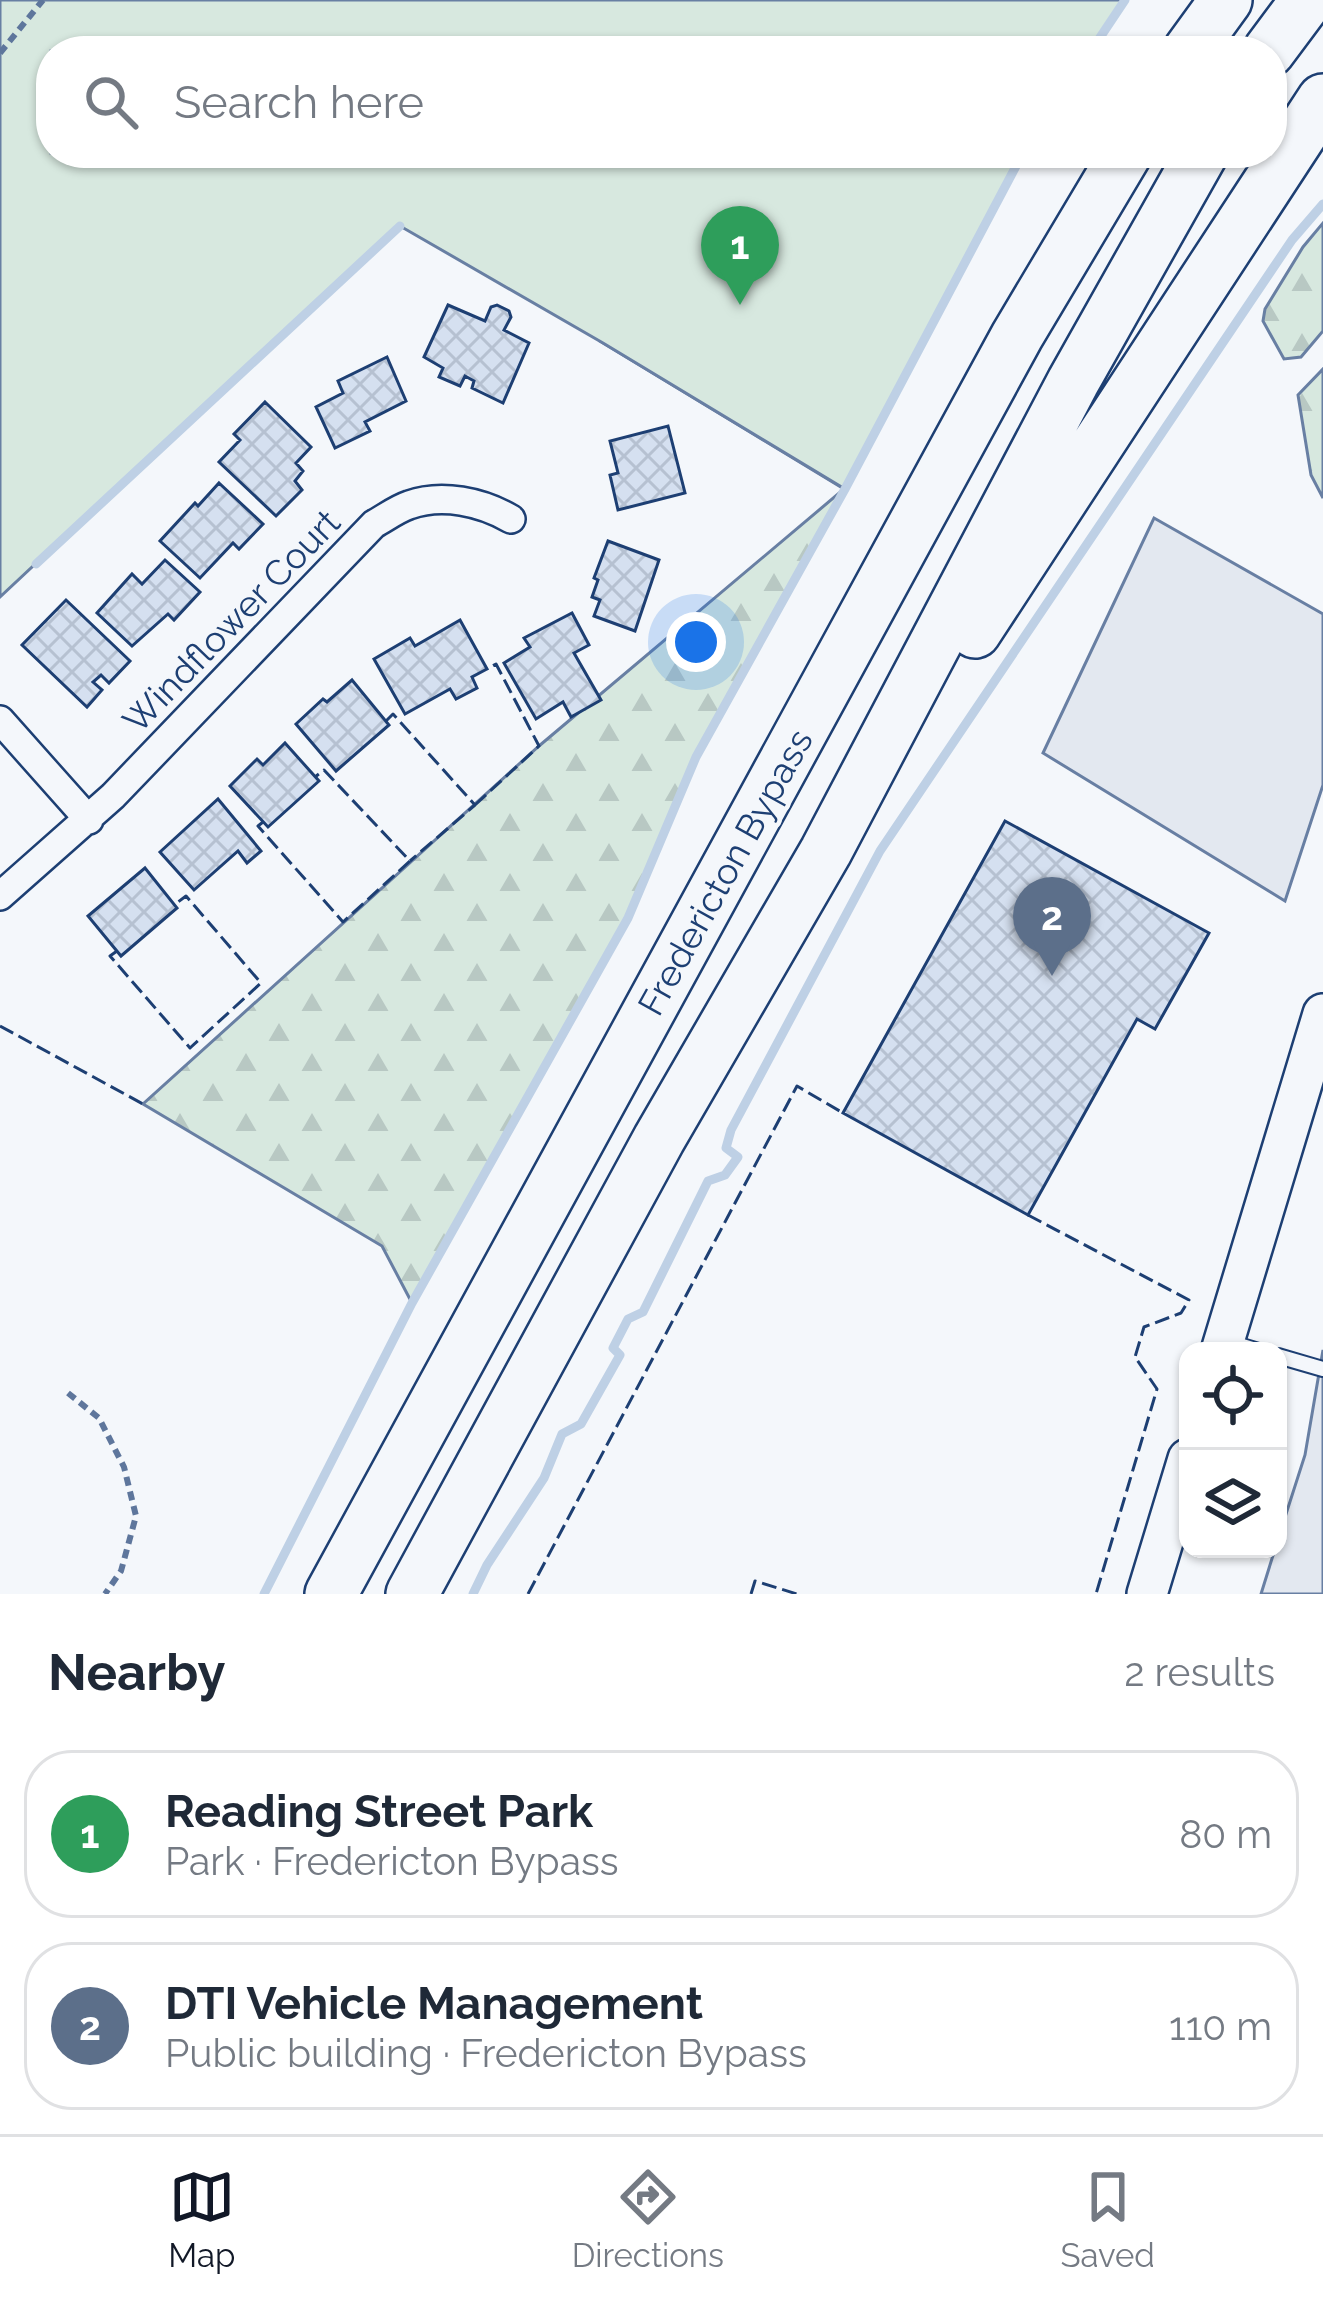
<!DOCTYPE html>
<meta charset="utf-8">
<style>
:root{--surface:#fff;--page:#f6f6f7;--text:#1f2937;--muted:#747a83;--line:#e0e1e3;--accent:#111827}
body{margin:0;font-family:Raleway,sans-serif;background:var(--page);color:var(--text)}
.controls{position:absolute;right:36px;bottom:36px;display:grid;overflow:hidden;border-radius:24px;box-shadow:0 3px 9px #0004}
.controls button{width:108px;height:108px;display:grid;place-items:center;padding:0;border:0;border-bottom:3px solid var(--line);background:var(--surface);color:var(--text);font:60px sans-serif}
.you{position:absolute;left:696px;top:642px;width:42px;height:42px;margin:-30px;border:9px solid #fff;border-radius:50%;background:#1a73e8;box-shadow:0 0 0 18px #1a73e833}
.badge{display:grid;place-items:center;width:78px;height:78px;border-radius:50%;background:var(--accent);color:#fff;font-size:39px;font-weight:700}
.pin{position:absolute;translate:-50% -99px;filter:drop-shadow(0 3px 6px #0008)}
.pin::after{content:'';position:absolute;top:63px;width:42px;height:36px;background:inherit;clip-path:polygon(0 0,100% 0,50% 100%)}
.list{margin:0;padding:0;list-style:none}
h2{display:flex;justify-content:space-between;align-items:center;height:156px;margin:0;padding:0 48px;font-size:51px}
h2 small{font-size:39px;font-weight:400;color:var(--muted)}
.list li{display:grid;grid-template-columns:78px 1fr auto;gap:36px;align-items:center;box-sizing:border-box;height:168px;margin:0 24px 24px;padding:0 24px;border:3px solid var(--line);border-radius:48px}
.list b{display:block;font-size:45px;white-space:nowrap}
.list p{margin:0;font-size:39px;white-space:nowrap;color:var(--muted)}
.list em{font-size:39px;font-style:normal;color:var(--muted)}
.icon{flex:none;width:66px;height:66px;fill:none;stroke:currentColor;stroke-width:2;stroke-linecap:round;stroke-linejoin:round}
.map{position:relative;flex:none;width:1323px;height:1594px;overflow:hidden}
.search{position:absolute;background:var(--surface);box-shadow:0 3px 9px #0004;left:36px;right:36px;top:36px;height:132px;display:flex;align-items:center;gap:30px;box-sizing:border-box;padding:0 42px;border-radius:48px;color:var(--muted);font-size:45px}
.sheet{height:540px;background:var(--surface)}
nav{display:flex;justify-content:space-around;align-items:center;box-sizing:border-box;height:168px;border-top:3px solid var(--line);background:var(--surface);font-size:33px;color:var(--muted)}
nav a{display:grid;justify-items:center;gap:6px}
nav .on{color:var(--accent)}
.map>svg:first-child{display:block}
</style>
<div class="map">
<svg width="1323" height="1594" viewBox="0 0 1323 1594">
<defs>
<pattern id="forest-firs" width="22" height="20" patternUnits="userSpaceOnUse" patternTransform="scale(3)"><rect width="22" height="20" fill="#d7e8df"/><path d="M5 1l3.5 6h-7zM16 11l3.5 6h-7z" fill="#b8c8c3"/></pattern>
<pattern id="building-cross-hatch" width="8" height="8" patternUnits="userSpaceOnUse" patternTransform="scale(3)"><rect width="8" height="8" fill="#d5e0f0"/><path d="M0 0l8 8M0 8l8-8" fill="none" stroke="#b6c1d1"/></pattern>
</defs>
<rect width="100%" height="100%" fill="#f4f7fb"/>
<path fill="url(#forest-firs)" stroke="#687fa3" stroke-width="3" d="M298,153H1023L845,489L696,757L628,918L412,1303L382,1246L143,1104L539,746L844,489L603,343L742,334L772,320L785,300L787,275L780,250L770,231L748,220L643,206L555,166L509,231L374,176L351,200L355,267L251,362L311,262L314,230L312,202Z
M1323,223V331L1301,357L1284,359L1263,321L1265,309L1303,247Z
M1323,369V498L1311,475L1298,395Z"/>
<path fill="#d7e8df" stroke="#687fa3" stroke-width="3" d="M0,0H1125L1091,51H51V153H1023L845,489L603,343L400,226L251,362L0,597Z"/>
<path fill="#e3e8f0" stroke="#687fa3" stroke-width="3" d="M1154,518L1323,614V785L1285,901L1043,753Z
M1323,1350V1594H1261L1275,1549H1278V1539L1305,1455Z"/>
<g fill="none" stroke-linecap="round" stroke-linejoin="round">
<path stroke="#bed0e5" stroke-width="9" d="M1091,51L1125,0
M36,564L400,226
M264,1594L412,1303L628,918L696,757L845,489L1023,153
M473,1594L487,1565L544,1478L562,1434L581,1424L620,1355L613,1348L628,1319L643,1312L708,1181L725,1175L738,1157L726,1148L731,1130L880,851L1292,240L1323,204"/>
</g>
<path fill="url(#building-cross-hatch)" stroke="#1d3f73" stroke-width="3" d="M448,305L485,321L491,307L497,305L509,311L511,317L504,330L529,343L503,403L472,388L474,381L465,376L460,386L439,377L443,368L424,357Z
M387,357L406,401L365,422L370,431L335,448L316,407L343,393L338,381Z
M265,402L311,447L296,463L303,471L295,481L302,490L276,516L219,462L240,440L234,434Z
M668,426L685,493L618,510L610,475L618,473L610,441Z
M219,483L263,524L239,549L233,543L200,578L160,541L195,503L198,506Z
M608,541L659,560L635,631L594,616L600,600L592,597L598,580L594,578Z
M165,560L200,592L174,620L168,614L132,646L97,613L132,574L142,584Z
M66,600L130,661L109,683L101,675L93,682L102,690L87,707L22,645Z
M572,613L589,645L574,653L601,700L571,717L563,702L536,719L504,663L530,647L524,638Z
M460,620L487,669L472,677L477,688L456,699L450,689L405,714L374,659L410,638L415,646Z
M352,680L389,725L336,771L296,724L323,699L327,702Z
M285,743L319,781L268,827L230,786L257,759L263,765Z
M218,799L261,851L247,863L238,851L194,890L160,852Z
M1005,821L1209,933L1155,1029L1137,1019L1028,1215L843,1113Z
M145,868L177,908L121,956L88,916Z"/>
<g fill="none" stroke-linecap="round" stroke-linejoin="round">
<defs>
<path id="lane" d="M1229,1342L1259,1351
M1278,1356L1323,1369"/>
<path id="street" d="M0,720L89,820
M0,896L113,796L374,524C385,518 397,509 409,505C442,493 482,502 511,519"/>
<path id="secondary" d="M1221,1351L1323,1014
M1147,1594L1188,1459"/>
<path id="highway" d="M1189,51L1226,0
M1269,51L1307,0
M975,632L1323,100
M331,1594L1017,336L1126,153
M412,1594L659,1139L826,851L1073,382L1202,153"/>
</defs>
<use href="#lane" stroke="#1d3f73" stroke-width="18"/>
<use href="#street" stroke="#1d3f73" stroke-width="32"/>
<use href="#secondary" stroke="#1d3f73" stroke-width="44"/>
<use href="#highway" stroke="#1d3f73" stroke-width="56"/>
<path stroke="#5e769c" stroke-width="6" stroke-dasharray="9 6" stroke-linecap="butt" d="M0,53L43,0
M68,1393L99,1418L124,1467L136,1516L121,1571L105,1594"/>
<use href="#lane" stroke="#f4f7fb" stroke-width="14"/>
<use href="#street" stroke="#f4f7fb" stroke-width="27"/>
<use href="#secondary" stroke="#f4f7fb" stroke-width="39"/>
<use href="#highway" stroke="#f4f7fb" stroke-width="51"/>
<path stroke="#1d3f73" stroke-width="3" stroke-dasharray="15 6" stroke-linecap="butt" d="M386,721L393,714L475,805L410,861
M475,805L539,746L496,664L487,669
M263,822L258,826L343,922L410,861L324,770L315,777
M117,951L110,956L190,1048L261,983L186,896L174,905
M0,1026L143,1104
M1028,1215L1189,1300L1181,1313L1144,1327L1135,1357L1157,1389L1096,1594
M528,1594L797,1086L843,1113
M751,1594L755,1581L797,1594"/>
</g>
<g text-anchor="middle" stroke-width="9" stroke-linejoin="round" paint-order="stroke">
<g font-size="36" fill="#1d3f73" stroke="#f4f7fb">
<text transform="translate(231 621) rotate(-46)" y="13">Windflower Court</text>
<text transform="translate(725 872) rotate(-61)" y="13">Fredericton Bypass</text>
</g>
</g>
</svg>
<div class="controls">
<button><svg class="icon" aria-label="locate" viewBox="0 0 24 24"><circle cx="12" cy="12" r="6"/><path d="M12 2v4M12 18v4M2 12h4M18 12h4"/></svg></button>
<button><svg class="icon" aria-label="layers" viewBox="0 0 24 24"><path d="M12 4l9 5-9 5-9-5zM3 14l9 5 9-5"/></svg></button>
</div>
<div class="you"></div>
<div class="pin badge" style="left:740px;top:305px;background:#2e9e5b">1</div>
<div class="pin badge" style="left:1052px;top:976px;background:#5c6f8a">2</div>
<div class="search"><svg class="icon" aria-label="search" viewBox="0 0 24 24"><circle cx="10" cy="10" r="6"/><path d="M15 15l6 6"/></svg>Search here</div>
</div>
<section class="sheet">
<h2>Nearby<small>2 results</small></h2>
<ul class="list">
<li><span class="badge" style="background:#2e9e5b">1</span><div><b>Reading Street Park</b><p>Park · Fredericton Bypass</p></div><em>80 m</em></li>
<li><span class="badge" style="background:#5c6f8a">2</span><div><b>DTI Vehicle Management</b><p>Public building · Fredericton Bypass</p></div><em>110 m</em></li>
</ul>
</section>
<nav>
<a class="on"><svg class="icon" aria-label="map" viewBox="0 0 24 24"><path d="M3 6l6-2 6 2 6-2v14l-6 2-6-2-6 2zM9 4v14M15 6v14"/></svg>Map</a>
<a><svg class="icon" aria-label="directions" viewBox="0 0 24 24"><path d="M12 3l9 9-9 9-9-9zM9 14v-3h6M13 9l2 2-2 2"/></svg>Directions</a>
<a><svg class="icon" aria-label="saved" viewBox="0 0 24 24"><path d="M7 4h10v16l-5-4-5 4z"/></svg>Saved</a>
</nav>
